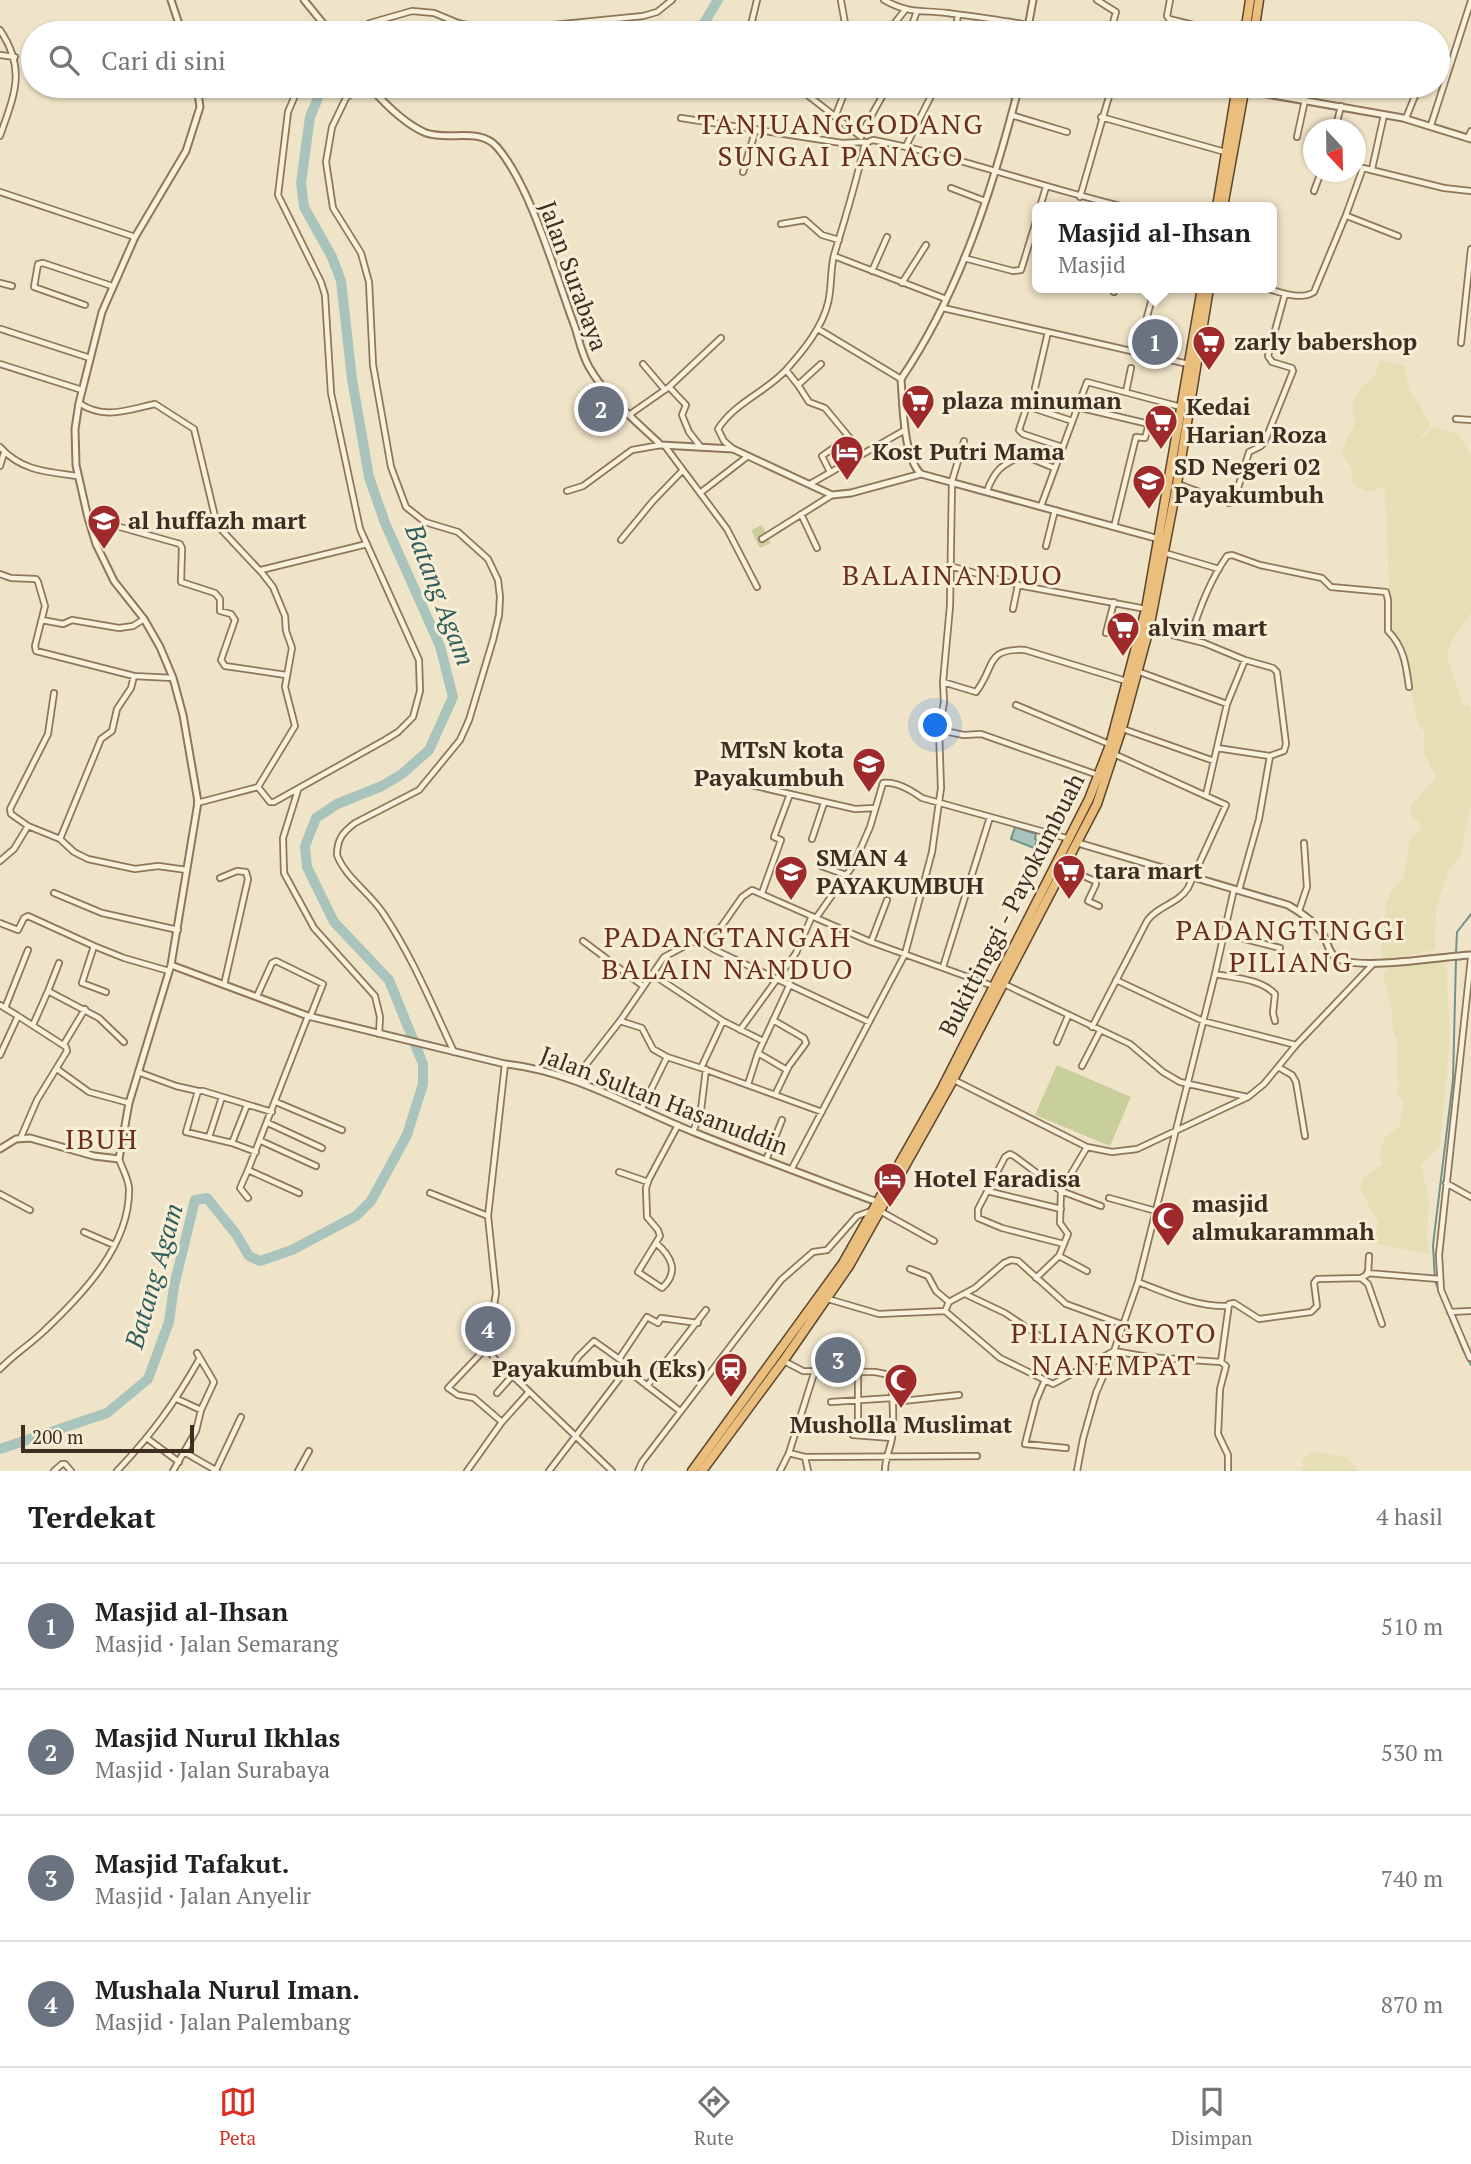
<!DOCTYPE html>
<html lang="id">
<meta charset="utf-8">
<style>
:root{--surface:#fff;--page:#f2f2f2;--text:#222;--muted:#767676;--line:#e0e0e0;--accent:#d93025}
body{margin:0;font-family:"PT Serif",serif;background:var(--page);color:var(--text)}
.compass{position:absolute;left:1303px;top:119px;width:63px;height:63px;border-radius:50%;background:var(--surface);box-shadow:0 2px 5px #0004;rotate:158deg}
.scale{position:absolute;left:21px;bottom:18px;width:173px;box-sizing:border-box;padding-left:7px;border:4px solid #3d2e20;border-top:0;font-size:19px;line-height:24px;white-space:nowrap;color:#3d2e20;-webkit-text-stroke:5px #f7eed8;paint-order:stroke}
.you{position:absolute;left:936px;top:726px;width:24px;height:24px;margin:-18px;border:5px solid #fff;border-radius:50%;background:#1a73e8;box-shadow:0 0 0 10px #1a73e833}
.badge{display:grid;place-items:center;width:46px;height:46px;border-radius:50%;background:var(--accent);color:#fff;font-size:23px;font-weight:700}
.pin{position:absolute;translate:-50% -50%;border:4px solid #fff;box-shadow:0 2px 7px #0006}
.popup{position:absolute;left:1032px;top:202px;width:245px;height:91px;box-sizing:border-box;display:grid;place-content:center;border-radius:10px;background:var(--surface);filter:drop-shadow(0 2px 5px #0005);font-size:23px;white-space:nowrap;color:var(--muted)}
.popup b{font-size:26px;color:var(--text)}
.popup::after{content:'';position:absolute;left:50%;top:100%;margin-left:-14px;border:14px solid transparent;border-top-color:var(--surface)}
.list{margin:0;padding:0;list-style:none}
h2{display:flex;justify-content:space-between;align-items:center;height:91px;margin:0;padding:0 28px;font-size:30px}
h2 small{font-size:23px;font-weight:400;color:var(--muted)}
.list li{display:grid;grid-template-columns:46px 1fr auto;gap:21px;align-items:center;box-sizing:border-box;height:126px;padding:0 28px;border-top:2px solid var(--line)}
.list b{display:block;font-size:26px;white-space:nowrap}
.list p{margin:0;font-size:23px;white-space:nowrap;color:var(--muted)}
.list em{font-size:23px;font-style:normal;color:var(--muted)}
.icon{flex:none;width:38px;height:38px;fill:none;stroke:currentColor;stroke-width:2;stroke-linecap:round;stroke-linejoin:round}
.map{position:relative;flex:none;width:1471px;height:1471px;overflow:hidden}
.search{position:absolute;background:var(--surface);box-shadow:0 2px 5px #0004;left:21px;right:21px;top:21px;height:77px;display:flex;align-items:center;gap:18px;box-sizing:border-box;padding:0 24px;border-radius:38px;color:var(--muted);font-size:26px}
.sheet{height:595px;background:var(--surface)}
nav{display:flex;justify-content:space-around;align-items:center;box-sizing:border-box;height:98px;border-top:2px solid var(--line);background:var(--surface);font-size:19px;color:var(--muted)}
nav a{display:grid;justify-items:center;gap:4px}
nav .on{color:var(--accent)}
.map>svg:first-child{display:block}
</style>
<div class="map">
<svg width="1471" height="1471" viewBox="0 0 1471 1471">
<rect width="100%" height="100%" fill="#f0e4c8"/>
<path fill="#e6deb5" d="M1380,360L1405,366L1409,390L1422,409L1430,426L1412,448L1434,427L1458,434L1471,455V613L1450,644L1447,658L1464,706H1470L1471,713V804L1460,856L1448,871L1436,909L1435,950L1381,960L1386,904L1391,892L1403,879L1411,837L1421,831L1420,823L1412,816L1410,807L1435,779V774L1423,753L1425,733L1418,723L1402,650L1388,621L1389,585L1385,487L1368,492L1353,485L1351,468L1341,451L1355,423L1352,405L1361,387L1374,377Z
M1446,961L1450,1037L1440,1146L1421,1164L1429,1201L1427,1235L1430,1254L1366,1242L1372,1233L1377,1231L1378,1223L1361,1190L1362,1179L1383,1164L1380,1158L1382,1145L1386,1136L1400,1127L1402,1112L1403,1101L1397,1094L1400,1083L1397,1076L1398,1040L1394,1036L1391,1007L1383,975L1386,969Z
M1312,1452L1345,1457L1355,1466L1358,1471H1299L1303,1466L1301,1460Z"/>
<path fill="#c9cf9b" d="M762,525L771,543L760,548L751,530Z
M1057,1065L1131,1097L1110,1146L1035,1115Z"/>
<path fill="#a9c4bc" stroke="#6f938a" stroke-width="2" d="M1015,827L1036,834L1035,839L1037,841L1034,848L1011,839Z"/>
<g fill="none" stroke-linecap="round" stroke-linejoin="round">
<path stroke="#6f938a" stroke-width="2" d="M1456,953L1457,932L1471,914
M1456,958L1453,1080L1433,1245L1435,1281L1463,1350L1471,1365"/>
<path stroke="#a9c4bc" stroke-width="10" d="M693,33L704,23L718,0
M0,1449L107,1413L148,1379L169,1322L174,1286L195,1200L207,1198L236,1234L249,1256L260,1261L292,1250L356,1216L371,1201L407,1135L423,1084V1064L389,980L334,922L307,867L305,846L316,818L337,804L382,786L402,774L429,750L453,697L440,646L385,523L369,477L352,379L341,281L332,257L304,207L301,183L310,117L323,86"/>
<defs>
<path id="minor" d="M884,0C909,14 921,10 947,13C985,18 1022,22 1059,33
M1097,0L1116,12L1110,33
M1170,0L1167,16L1169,19L1226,33
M841,1L845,23L858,33
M0,30C27,70 14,95 0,136
M349,33L370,23L412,11L434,13L458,23L484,29H513L643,16L657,12L672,0
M749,33L757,0
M887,33L905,10
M909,33L917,11
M955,33L958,15
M0,55L15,57
M231,86L233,87
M370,86L356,90L346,98L332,127L326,162L333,208L361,253L369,282L373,365L391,467L406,507L425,522L458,532L488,559L498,580L500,597L499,615L493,640L469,720L460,740L419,790L355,823C343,832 337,839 337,855C345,877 370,893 383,913C412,956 432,1005 454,1052
M597,86H629
M796,86L860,136
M1226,86L1235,89
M374,91L385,86
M1011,115L1067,132
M835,117L847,86
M1101,117L1225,152
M681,118L842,143L865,142
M1406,118L1419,86
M1431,125L1471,1
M1335,130L1341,106
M861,137L860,136L888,86
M1297,137L1305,100
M1468,138L1471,131
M906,146L936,86
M1372,169L1384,115
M743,172L756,129
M951,188L985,201
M1314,191L1321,172
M0,192L135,237
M1080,197L1112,86
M1040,207L1046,187
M1347,216L1398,236
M781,224L805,220L822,235L839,240
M834,256L946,299
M964,258L1013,271L1021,270L1038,215
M872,271L887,237
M0,283L12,286
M902,283L926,245
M1265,288C1280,292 1301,301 1314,292L1346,215L1363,168L1444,188L1471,191
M1114,292L1115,288
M85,305L34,287L38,264L43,263L112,286
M943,308L1188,364
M1,329L90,358
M818,329L901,379
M1461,343L1471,249
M1137,352L1155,288
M0,364L82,390
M643,364L665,390
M786,370L798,385L821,364
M798,385L809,402L825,408L849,437L822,456L830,472
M669,387L686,405L682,415L689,432L700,446
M1035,388L1048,332
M1126,392L1131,368
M79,403C104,420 127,410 155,404L194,429L217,525L262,573L273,587L285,616L286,631L292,648L285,687L295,726L258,787L197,803
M1077,407L1149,424L1145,438L1136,437L1114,527
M629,415L669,387L721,338
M1456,419L1471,420
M665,446L727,529L757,587
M0,447C21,471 48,472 77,476
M1062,447L1023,434L1019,430L1026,409L1030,407L1072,421
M733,449L724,441L718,429C734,403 766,392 786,370C803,351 822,328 828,303C832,287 830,271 834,255C845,219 856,184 864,147L868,142L873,140C958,156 1040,187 1125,207
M0,466L4,453
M810,484L905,430
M1178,484L1229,503L1234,501L1249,452L1261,446L1265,441L1293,371L1292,368L1272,362L1268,356L1285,294
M567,491L583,486L632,450L661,445
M987,491C995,469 1002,465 1023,455L1054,468
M700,493L748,456
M1041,506L1087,382L1181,407
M801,514L817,548
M88,518L180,544L182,548L181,582L215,593L220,599V611L231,614L235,620L221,660L225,666L286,675
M762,539L832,495
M621,540L653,501L682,471
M1046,546L1055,510
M1165,553L1219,569
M950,566L1018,585L1146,609
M261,570L367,544
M0,574L11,578L36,579L38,582L45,606L35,646L36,651L134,676L173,678
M1013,609L1018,585
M42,620L63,624L72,620L119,628L133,626L144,619
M1149,629L1204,643L1245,660L1273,668L1277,672L1286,744L1284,751L1270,756L1217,748
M1106,633L1114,602
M1190,639C1198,612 1210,580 1227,556L1232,555L1260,565L1322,578L1331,587L1386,592L1388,600V631C1404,647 1406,665 1409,687
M1137,671L1227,704
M943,682L976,692C996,666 985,648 1025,650L1126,681
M1016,705L1109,744
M1123,729L1214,761
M939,730L964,735L981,734L1098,775
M738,782L790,794
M258,787L270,802H274L385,740L398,732L413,717L420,691L419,660L360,529L331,393L325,295L321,282L278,195L288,112L299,86
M298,790L283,838L284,873L314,928L375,996L380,1017L379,1034
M1206,795L1227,704L1245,660
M28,826L11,814L10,809L48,734L54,693
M60,839L101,739L112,731L117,709L131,688L134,676
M812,839L824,803
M0,861L14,849L28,826L60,839L74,852L88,859L135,869L158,866L187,870
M821,866L846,875
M1065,868L1095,881L1096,884L1088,901L1099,906
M220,878L237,871L246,872L248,879L224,985
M1239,890L1259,819L1270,756
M54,893L102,913L178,930
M762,893L781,840L774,837L790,794L855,809L875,808
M1299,911L1307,887L1304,843
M816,918L854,864L870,827L883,783C896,781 911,790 922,798L1070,839
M0,923L18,930L24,918L28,916L94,946
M1225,934L1280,948
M698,939L715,950L869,1022
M583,941L643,986
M871,942L887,900
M943,967L990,817
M652,974L723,1021L763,1041
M1215,974C1235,978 1261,979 1275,994L1273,1013L1275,1021
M1116,980L1203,1021L1296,1045
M1004,984L1130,1044L1163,1072L1180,1082L1247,1097
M48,991L59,963
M106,992L82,983L94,946L124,958L169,971
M257,996L272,963L276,961L323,984L310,1017
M0,1005L18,1016
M5,1008L28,950
M773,1020L804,1038L806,1043L789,1066L775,1095
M620,1021L642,1028L653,1049L667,1057
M33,1025L48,991L99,1018L124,1042
M1092,1027L1147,921C1157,906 1178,904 1188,888L1226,805L1114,754
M740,1030L796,953L812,916
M1057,1042L1068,1016
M64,1044L85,1009
M758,1053L787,1070
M0,1055L18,1016L66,1047L67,1051L37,1100L21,1137
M505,1064L488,1216L496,1293L487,1348L494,1358L612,1471
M1082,1066L1100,1031
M1278,1067L1292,1075L1296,1082L1305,1136
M701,1068L822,1112
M57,1069L89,1092L129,1103
M138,1072L176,1086L198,1091
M574,1080L620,1021L664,957L721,927L742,897L752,890L871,942L993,986
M954,1080L1087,1147L1112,1152L1137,1149L1248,1097L1264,1084L1296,1045L1373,964
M748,1084L758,1053L790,984
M276,1102L342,1130
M642,1108L667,1057L701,1068L723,1021
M268,1123L322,1148
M693,1132L701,1110L706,1069
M209,1137L222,1097
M261,1141L316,1166
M232,1143L247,1105
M256,1152L232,1143L186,1132L198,1091H203L272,1112
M766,1160L782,1120
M791,1170L905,954L932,852L941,788L939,730L944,702L943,682L950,606L952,481L964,441
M619,1172L648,1182
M1446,1183L1471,1197
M987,1191L1061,1209
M299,1193L248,1170L308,1016
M430,1193L488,1216
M0,1194L30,1210
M248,1198L240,1188L248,1170
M1109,1198L1156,1211
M880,1211L934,1241
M84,1232L114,1245
M656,1243C671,1256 680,1272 662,1288L638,1272L660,1236L658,1230L647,1217L646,1188L649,1179L678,1125
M1064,1244L1002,1228L978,1218V1209L1005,1157L1010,1154L1014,1156L1061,1191L1101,1206
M1059,1256L1087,1271
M1369,1256L1368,1274L1361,1278L1368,1284L1382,1324
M910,1269L928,1276L936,1291L949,1302
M1367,1273L1439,1279
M1036,1278L1059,1256L1068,1234L1060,1223L1061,1191L1087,1147
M1138,1282C1167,1293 1196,1307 1228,1306
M965,1294L1005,1313L1045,1340
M828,1299L879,1314L945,1311L1000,1358L1053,1384L1114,1351L1148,1357L1221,1362L1226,1366L1220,1389L1218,1434L1228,1455V1471
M945,1311L949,1302L975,1288L1004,1263L1011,1260L1018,1261L1066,1304L1124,1325
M1450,1312L1471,1311
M486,1348L448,1388L458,1395L474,1398L502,1422
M1470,1358L1441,1290L1439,1255L1471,958
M619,1359L647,1317L658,1323L661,1318L698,1323
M784,1361L803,1371L875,1372L890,1375C893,1395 894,1418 892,1438C890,1450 885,1458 885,1471
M1221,1362L1229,1304L1234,1303L1259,1319L1311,1312L1317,1306L1314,1283L1317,1279L1361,1278
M0,1369C14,1354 31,1344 45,1330C83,1294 130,1245 129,1189C129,1180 122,1168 119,1159
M628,1371L680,1411
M858,1372V1435
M1044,1382L1036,1401L1025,1444L1066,1448
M647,1386L706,1310
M497,1393L513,1375
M177,1399L201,1410
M831,1402L892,1398
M893,1402L959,1395
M853,1435L892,1438
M148,1439L179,1462
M184,1452L217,1471
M789,1453L805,1457L977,1456
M805,1457L808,1471
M216,1470L241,1417
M54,1471L62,1464H65L71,1471
M117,1471C153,1433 174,1404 200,1358
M173,1471L196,1431L201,1410L214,1382L197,1353
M298,1471L309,1451
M467,1471L502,1422L529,1392
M549,1471L629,1366L594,1341L578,1357L566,1376
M638,1471L642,1462L781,1280L813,1252L827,1250L857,1216L871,1211
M780,1471L789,1453L822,1348
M1077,1471L1083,1439L1096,1393L1114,1351L1138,1282L1215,974L1234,889"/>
<path id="tertiary" d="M171,0L182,33
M304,0L331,33
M1027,33L1033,0
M369,86C384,103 404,124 426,133C449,141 480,127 497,147C531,186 556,277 575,327C579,340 582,355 589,367C606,397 637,422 661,445L733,449L832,495L851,493L921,474L1159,539
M1244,90L1403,118L1471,139
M921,474C903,457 903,404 901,379C960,292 993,188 1019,86
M1078,843L1288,905C1300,912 1314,921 1322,933C1327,940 1328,951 1335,957C1355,972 1443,956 1471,955
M171,965L308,1016L505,1064C573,1071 633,1108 696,1133C756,1157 816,1179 877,1202
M0,1149L16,1139L30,1138L94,1156L119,1159L129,1103L171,965L198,802L183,715L173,678L160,647L144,619L114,581L96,544L88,518L76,465L75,429L79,403L102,312L135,237L186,151L200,107L197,86"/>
<path id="trunk" d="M1245,33L1250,0
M1254,33L1259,0
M1217,207L1237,86
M1223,207L1245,86
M692,1471L843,1263L941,1090L1089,799L1110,745L1146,609L1202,288
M702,1471L784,1360L849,1266L953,1080L1097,804L1122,728L1149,629L1177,484L1209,288"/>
</defs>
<use href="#minor" stroke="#8d765c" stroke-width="8"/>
<use href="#tertiary" stroke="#8d765c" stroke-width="9"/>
<use href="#trunk" stroke="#5b4430" stroke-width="11"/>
<use href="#minor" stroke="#faf1dc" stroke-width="4.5"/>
<use href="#tertiary" stroke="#faf1dc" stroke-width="5"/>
<use href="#trunk" stroke="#eabe7c" stroke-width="8"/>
</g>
<defs>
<symbol id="supermarket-pin" viewBox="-11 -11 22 30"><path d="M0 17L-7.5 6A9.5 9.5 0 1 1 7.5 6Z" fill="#9e2a2b" stroke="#f7eed8"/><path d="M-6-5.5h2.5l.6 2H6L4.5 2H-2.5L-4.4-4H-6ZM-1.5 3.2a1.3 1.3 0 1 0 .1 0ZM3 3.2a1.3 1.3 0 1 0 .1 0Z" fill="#fff"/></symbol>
<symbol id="hotel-pin" viewBox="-11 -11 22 30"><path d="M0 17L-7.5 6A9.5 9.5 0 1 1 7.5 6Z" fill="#9e2a2b" stroke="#f7eed8"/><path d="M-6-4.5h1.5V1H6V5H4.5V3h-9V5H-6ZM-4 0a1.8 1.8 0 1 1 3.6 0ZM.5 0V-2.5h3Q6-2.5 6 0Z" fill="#fff"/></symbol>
<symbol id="school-pin" viewBox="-11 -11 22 30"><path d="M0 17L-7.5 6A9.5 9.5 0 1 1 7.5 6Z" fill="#9e2a2b" stroke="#f7eed8"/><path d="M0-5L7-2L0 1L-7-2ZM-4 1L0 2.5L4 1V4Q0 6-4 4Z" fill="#fff"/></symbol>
<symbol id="mosque-pin" viewBox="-11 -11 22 30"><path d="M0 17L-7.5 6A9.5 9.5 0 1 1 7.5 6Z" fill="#9e2a2b" stroke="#f7eed8"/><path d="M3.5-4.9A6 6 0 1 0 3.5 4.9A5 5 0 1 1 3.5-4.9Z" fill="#fff"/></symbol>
<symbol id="station-pin" viewBox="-11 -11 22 30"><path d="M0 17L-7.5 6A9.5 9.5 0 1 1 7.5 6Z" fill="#9e2a2b" stroke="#f7eed8"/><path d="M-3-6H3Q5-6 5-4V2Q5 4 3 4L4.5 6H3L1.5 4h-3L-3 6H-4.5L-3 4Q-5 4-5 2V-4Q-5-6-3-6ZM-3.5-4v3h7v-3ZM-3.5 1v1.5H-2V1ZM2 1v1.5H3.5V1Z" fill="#fff"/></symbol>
</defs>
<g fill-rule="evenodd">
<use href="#supermarket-pin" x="1190" y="323" width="38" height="52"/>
<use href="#supermarket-pin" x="899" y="382" width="38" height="52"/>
<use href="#supermarket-pin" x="1142" y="402" width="38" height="52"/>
<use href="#hotel-pin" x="828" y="433" width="38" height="52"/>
<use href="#school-pin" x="1130" y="462" width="38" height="52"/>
<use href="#school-pin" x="85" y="502" width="38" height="52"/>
<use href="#supermarket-pin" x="1104" y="609" width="38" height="52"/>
<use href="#school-pin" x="850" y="745" width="38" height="52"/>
<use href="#supermarket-pin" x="1050" y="852" width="38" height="52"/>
<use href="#school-pin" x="772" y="853" width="38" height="52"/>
<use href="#hotel-pin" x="871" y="1160" width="38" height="52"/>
<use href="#mosque-pin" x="1149" y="1199" width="38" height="52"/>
<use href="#station-pin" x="712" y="1350" width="38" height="52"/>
<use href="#mosque-pin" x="882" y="1361" width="38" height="52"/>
</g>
<g text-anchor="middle" stroke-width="6" stroke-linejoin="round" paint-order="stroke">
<g font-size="24" fill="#3d2e20" stroke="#f7eed8">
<text transform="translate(573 276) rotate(70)" y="8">Jalan Surabaya</text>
<text transform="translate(1012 905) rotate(-63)" y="8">Bukittinggi - Payokumbuah</text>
<text transform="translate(664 1101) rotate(21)" y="8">Jalan Sultan Hasanuddin</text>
</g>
<g font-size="24" font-weight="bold" fill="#3d2e20" stroke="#f7eed8" text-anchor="start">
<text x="1234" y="350">zarly babershop</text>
<text x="942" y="409">plaza minuman</text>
<text x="1186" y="415">Kedai<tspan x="1186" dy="28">Harian Roza</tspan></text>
<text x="872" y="460">Kost Putri Mama</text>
<text x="1174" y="475">SD Negeri 02<tspan x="1174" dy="28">Payakumbuh</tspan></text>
<text x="128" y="529">al huffazh mart</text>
<text x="1148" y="636">alvin mart</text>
<text x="844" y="758" text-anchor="end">MTsN kota<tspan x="844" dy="28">Payakumbuh</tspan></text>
<text x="816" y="866">SMAN 4<tspan x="816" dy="28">PAYAKUMBUH</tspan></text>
<text x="1094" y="879">tara mart</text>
<text x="914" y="1187">Hotel Faradisa</text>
<text x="1192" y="1212">masjid<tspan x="1192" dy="28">almukarammah</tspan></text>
<text x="706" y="1377" text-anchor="end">Payakumbuh (Eks)</text>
<text x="901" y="1433" text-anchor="middle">Musholla Muslimat</text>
</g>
<g font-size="26" font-style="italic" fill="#2f5d5a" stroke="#f7eed8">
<text transform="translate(440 595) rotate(69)" y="9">Batang Agam</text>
<text transform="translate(154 1276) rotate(-74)" y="9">Batang Agam</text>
</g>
<g font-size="28" letter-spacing="2" fill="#6b2e1e" stroke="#f7eed8">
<text x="841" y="134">TANJUANGGODANG<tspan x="841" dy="32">SUNGAI PANAGO</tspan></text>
<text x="953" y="585">BALAINANDUO</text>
<text x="1291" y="940">PADANGTINGGI<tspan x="1291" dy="32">PILIANG</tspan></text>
<text x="728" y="947">PADANGTANGAH<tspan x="728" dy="32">BALAIN NANDUO</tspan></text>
<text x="102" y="1149">IBUH</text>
<text x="1114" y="1343">PILIANGKOTO<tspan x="1114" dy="32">NANEMPAT</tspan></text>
</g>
</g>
</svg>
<svg class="compass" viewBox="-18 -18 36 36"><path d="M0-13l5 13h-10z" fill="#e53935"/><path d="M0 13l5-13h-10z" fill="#767676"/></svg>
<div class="scale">200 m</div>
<div class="you"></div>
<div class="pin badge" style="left:1155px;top:342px;background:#6b7280">1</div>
<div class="popup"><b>Masjid al-Ihsan</b>Masjid</div>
<div class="pin badge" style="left:601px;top:409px;background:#6b7280">2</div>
<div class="pin badge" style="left:838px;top:1360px;background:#6b7280">3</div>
<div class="pin badge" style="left:488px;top:1329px;background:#6b7280">4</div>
<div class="search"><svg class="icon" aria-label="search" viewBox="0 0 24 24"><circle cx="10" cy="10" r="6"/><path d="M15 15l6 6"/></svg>Cari di sini</div>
</div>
<section class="sheet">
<h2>Terdekat<small>4 hasil</small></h2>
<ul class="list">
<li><span class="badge" style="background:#6b7280">1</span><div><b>Masjid al-Ihsan</b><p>Masjid · Jalan Semarang</p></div><em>510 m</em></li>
<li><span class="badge" style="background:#6b7280">2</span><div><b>Masjid Nurul Ikhlas</b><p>Masjid · Jalan Surabaya</p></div><em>530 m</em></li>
<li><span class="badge" style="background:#6b7280">3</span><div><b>Masjid Tafakut.</b><p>Masjid · Jalan Anyelir</p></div><em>740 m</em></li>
<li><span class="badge" style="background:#6b7280">4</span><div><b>Mushala Nurul Iman.</b><p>Masjid · Jalan Palembang</p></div><em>870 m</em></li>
</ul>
</section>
<nav>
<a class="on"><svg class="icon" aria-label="map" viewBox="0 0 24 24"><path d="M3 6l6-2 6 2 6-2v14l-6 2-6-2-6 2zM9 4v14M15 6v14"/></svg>Peta</a>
<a><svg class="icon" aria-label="directions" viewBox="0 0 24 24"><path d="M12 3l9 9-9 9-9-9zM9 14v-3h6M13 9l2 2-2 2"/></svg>Rute</a>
<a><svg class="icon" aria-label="saved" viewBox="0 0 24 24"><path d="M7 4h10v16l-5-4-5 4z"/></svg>Disimpan</a>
</nav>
